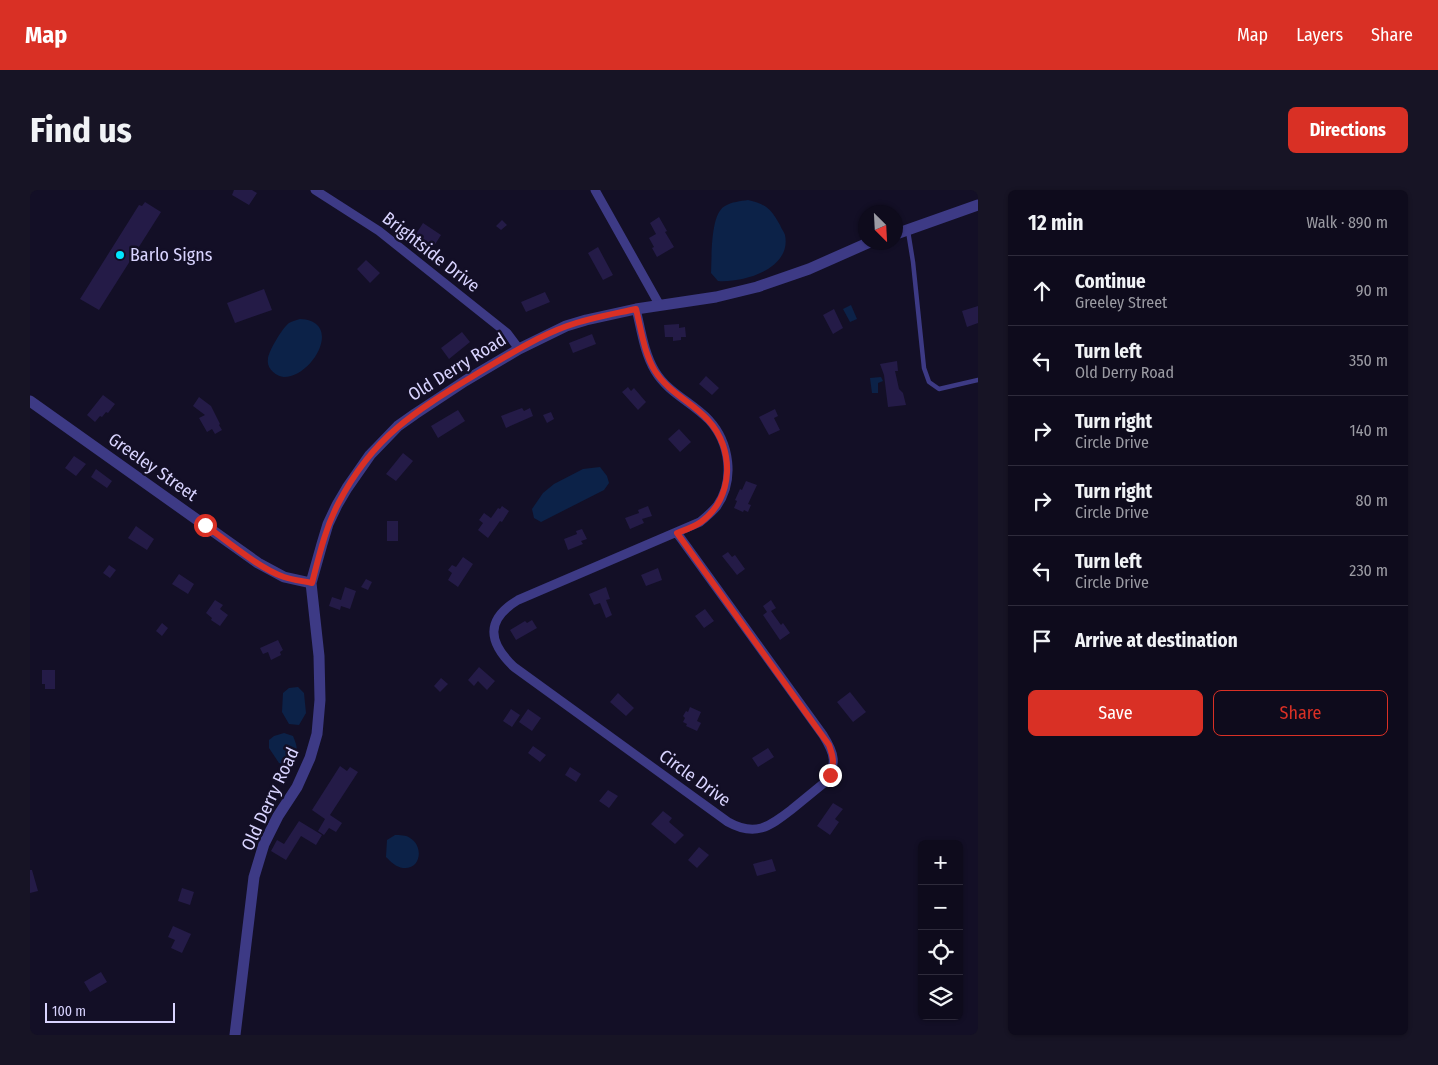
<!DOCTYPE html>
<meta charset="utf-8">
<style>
:root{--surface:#0e0b1c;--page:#171425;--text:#f1f3f6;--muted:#9b9ba3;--line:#2e2b3b;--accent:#d93025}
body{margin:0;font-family:"Fira Sans Condensed",sans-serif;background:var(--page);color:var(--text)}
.controls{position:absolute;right:15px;bottom:15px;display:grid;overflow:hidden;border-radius:8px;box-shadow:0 1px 4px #0004}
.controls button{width:45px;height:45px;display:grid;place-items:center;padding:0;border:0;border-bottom:1px solid var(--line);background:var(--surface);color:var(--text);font:25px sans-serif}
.compass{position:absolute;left:828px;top:15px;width:45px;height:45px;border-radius:50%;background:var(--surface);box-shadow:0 1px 4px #0004;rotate:156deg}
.scale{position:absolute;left:15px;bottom:12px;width:130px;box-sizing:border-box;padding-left:5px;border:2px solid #d9d4ff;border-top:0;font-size:14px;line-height:18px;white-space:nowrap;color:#d9d4ff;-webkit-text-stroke:4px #130f26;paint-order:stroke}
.stop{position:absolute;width:15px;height:15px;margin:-11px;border:4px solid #d93025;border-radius:50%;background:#fff}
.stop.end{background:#d93025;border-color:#fff;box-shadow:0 1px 5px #0008}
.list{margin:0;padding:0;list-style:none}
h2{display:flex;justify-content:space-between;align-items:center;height:65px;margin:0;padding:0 20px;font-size:21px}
h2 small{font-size:16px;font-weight:400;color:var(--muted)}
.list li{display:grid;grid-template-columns:32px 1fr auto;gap:15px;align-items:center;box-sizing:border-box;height:70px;padding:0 20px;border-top:1px solid var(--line)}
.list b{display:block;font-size:19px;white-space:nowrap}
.list p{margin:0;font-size:16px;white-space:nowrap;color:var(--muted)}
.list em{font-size:16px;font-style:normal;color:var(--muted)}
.actions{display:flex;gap:10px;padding:15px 20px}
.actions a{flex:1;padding:11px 0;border:1px solid var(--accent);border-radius:8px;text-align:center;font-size:18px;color:var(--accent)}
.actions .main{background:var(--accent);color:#fff}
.icon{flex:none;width:28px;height:28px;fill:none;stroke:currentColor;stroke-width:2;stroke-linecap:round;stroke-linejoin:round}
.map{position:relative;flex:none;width:948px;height:845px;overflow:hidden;border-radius:8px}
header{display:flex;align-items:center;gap:30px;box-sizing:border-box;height:70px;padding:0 25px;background:var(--accent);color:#fff}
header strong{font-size:24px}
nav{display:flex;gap:28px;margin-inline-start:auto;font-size:18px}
.intro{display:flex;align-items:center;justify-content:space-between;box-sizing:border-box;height:120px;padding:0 30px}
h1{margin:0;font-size:35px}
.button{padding:12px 22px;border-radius:8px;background:var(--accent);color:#fff;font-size:18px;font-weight:700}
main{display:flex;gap:30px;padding:0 30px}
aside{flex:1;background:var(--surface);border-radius:8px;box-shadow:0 1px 4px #0004}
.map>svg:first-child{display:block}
</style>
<header>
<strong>Map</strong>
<nav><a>Map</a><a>Layers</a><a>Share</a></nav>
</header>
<div class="intro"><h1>Find us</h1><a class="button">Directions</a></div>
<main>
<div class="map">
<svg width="948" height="845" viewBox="0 0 948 845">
<rect width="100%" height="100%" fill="#130f26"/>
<path fill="#0c2248" d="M718,10C736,14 741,19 750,35C751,38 754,42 755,45C762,79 713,93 688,91L681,83C682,67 680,24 695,16C701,12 711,11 718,10Z
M821,115L827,129L820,132L813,119Z
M270,129C314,131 283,187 254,187C246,187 236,178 238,169C238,162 253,137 259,133C262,131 267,130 270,129Z
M851,187L853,191L848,193V203H842L840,188Z
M570,277L577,286L579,293L574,300L511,332L504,328L502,319L513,303L524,294L553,279Z
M268,497L274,503L276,523L269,535L259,534L252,522L253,503L259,498Z
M254,543L263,546C269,560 268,563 258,575L249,573L239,558V550L244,546Z
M365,645C369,645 377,645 380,648C394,656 391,680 373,678C366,677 361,672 356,667L357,650Z"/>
<path fill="#241b47" d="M204,0H222L227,3L219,15L202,5Z
M115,12L131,22L69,120L50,109L109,15L112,16Z
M629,27L637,41L635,42L644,57L627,67L622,58L624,57L619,48L626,44L620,33Z
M472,30L477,35L471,40L466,36Z
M393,33L411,45L404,56L386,44Z
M568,57L583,85L573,90L558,63Z
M336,70L350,83L340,93L327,79Z
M234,99L242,120L205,133L197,113Z
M515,102L520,112L496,122L491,112Z
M948,116V133L937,137L932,121Z
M804,119L813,138L803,144L793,125Z
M649,134V138L655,137L656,147H651V150L643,151V147H635L634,135Z
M432,142L440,152L419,169L411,158Z
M562,144L566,154L543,163L539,153Z
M867,171L868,181H865L869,199L873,203L876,215L858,217L854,185L850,174Z
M676,186L689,198L682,205L669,194Z
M598,197L601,201L604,198L616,212L608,220L592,202Z
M73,205L85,214L78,223L76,222L72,227L70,226L65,232L57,225Z
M169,207L181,216L190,234L189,235L192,240L185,244L182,239L177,242L169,228L175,225L163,216Z
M492,218L494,221L500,218L503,226L476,238L471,226Z
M745,219L748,226L744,228L750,240L739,245L729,227Z
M428,220L435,231L408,248L401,236Z
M521,222L524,229L517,233L513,225Z
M649,239L661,252L650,262L638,249Z
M373,263L383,271L366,291L356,284Z
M44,266L56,274L46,286L35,278Z
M66,279L82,291L77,298L61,287Z
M716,291L727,295L718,314L721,315L718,322L714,320L713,322L704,318L707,311L705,310L710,299L712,300Z
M472,316L479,321L472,332L470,331L458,348L448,340L453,333L449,330L454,323L461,328L468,318L470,319Z
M618,316L622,326L612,329L614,333L600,339L595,328L609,323L608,320Z
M357,331H368V351H357Z
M106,336L124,349L117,360L98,348Z
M552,339L557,349L551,351L553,354L538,360L534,349L547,344L546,341Z
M698,362L702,367L705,365L715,379L707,385L692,366Z
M433,367L443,374L428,397L418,390L422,383L418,380L422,375L426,377Z
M79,375L86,380L80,388L73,383Z
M628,378L632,390L616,396L611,385Z
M149,384L164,394L158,404L142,394Z
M336,389L342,392L338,400L331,397Z
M315,397L326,401L320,419L311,416L310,420L299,416L302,407L311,410Z
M576,397L580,409L576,410L582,425L576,428L570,413L564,415L559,404Z
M185,410L193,415L190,419L198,425L190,436L181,430L182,428L176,423Z
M741,410L746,418L741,421L751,435L753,433L760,443L750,450L733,425L737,422L733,416Z
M675,419L684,431L674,438L665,426Z
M502,430L507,438L486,450L480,440L495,431L497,433Z
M132,433L138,438L132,446L126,441Z
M248,450L253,460L250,462L251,465L241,470L238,462L233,464L230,458Z
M449,477L465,491L457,500L448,491L444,496L438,490Z
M12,480H25V499H15V494H12Z
M411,488L418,494L410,502L404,496Z
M820,502L836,522L823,532L807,512Z
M588,503L604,518L596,526L580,512Z
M660,517L671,522L667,531L671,533L667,541L656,536L657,534L653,532L655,528L653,526L656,521L658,522Z
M481,519L490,525L482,537L473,531Z
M498,519L511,528L502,541L489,532Z
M503,556L516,565L510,572L498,563Z
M738,558L744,567L728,577L722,568Z
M310,576L317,581L320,577L328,582L300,625L312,633L306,642L299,638L294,645L288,641L295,629L282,620Z
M540,577L551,584L546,592L535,585Z
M578,600L588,606L579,618L569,611Z
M803,613L813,619L805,629L809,632L800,645L787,636Z
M633,621L642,628L639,632L654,645L645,654L621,634Z
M269,631L292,645L286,655L271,646L256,670L241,661L247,650L254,654Z
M669,657L679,665L667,678L658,670Z
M742,669L746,681L727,686L723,674Z
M0,680H2L8,701L0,703Z
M152,698L164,702L160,715L148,711Z
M143,736L161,744L152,763L141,758L145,750L138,747Z
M71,782L77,792L60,802L54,792Z"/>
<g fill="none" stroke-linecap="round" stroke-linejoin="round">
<path stroke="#3d3a85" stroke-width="4.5" d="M878,41L883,72L894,178L899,192L909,199L948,190"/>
<path stroke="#3d3a85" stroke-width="9" d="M285,0L349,41L477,143L489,159
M565,0L629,114
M606,119C611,139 614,163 625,181C638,203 662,212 679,230C700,253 705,290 687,316C682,322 676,327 670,332L488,410C455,430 458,452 484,477L698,632C725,647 739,637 761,620C772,611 783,602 794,593C808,574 805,564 793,545L647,343"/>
<path stroke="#3d3a85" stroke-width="11" d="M866,44L948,15
M0,211L228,373L254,387L281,393
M205,845L224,687L234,654L248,626L267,597L280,568L287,544L290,510L289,466L281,393L292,354L298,334L307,315L317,298L340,265L368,236L385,224L435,191L489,159L536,136L556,130L606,119L686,107L727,97L779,79L840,52"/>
</g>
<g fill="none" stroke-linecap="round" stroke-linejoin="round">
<path stroke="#d93025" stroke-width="6" d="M175,335C197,351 230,379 254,387C263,390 273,391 282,393C289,366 295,339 308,314C323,285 343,258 368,237C394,215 424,198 453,180C480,164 507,147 537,136C559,128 583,124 606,119C611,139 614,163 625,181C638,202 662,212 678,230C705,259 704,308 671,332C664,337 655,340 647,343L799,555C803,566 805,573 800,585"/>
</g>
<circle fill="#00e5ff" stroke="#130f26" stroke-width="2" cx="90" cy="65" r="5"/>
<g text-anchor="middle" stroke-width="5" stroke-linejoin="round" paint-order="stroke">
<g font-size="18" fill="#d9d4ff" stroke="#130f26">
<text transform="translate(401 62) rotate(38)" y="6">Brightside Drive</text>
<text transform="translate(427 177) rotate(-32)" y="6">Old Derry Road</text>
<text transform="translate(123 277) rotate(35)" y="6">Greeley Street</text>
<text transform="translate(665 588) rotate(36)" y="6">Circle Drive</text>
<text transform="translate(240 609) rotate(-65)" y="6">Old Derry Road</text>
</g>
<g font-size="18" fill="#d9d4ff" stroke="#130f26" text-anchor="start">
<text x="100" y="71">Barlo Signs</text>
</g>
</g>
</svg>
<div class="controls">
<button>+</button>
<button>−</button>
<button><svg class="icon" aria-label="locate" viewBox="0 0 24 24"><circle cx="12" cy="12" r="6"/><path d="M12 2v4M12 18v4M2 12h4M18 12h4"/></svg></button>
<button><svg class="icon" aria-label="layers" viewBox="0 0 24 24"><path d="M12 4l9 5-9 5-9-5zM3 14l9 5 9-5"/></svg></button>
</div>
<svg class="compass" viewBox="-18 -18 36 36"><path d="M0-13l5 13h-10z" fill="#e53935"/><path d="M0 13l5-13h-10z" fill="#9b9ba3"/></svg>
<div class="scale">100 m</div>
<div class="stop" style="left:175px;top:335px"></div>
<div class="stop end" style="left:800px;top:585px"></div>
</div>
<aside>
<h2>12 min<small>Walk · 890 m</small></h2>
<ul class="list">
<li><svg class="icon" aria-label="ahead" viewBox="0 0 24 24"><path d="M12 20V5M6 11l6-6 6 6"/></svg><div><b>Continue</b><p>Greeley Street</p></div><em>90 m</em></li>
<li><svg class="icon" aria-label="left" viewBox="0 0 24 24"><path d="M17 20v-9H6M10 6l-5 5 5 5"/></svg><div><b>Turn left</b><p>Old Derry Road</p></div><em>350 m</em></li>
<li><svg class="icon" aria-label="right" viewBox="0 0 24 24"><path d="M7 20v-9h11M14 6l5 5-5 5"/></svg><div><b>Turn right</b><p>Circle Drive</p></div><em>140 m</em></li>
<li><svg class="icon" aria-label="right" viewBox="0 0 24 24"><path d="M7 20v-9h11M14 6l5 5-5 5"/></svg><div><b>Turn right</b><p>Circle Drive</p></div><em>80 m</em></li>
<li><svg class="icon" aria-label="left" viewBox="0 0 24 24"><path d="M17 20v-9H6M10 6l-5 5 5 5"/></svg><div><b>Turn left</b><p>Circle Drive</p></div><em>230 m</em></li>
<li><svg class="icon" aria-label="arrive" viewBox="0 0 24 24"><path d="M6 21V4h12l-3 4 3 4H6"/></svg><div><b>Arrive at destination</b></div></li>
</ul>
<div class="actions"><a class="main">Save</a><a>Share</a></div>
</aside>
</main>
